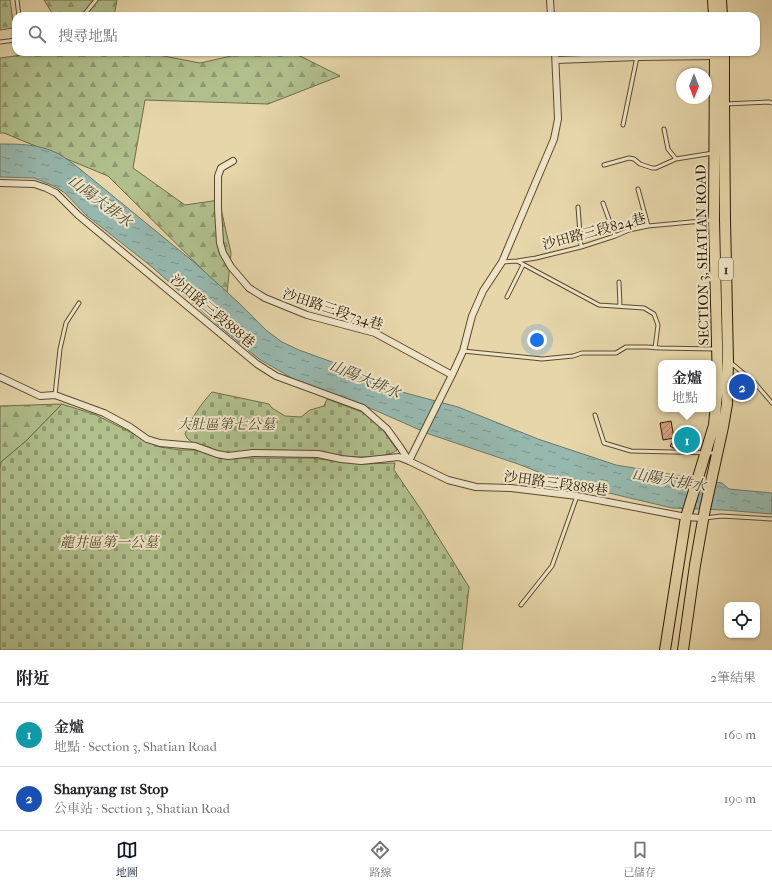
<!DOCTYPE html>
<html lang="zh-TW">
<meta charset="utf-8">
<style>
:root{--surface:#fff;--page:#f6f6f6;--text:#202124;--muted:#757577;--line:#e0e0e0;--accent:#111827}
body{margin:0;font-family:"IM FELL French Canon","Noto Serif TC",serif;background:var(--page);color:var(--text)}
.controls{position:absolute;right:12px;bottom:12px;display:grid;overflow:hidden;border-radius:8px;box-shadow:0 1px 3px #0004}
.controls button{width:36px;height:36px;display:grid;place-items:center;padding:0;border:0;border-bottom:1px solid var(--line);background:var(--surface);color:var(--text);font:20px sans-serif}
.compass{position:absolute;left:676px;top:68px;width:36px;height:36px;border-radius:50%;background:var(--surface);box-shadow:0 1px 3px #0004;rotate:180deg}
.you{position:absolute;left:537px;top:340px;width:14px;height:14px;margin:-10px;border:3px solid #fff;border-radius:50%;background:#1a73e8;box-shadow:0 0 0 6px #1a73e833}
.badge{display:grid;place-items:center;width:26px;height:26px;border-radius:50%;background:var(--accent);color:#fff;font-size:13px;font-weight:700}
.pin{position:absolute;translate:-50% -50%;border:2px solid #fff;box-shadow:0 1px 4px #0006}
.popup{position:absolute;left:658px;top:360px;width:58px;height:52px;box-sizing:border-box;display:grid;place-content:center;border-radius:8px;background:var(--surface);filter:drop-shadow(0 1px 3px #0005);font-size:13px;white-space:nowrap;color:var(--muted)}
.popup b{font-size:15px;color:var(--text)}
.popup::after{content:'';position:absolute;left:50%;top:100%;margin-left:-8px;border:8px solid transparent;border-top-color:var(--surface)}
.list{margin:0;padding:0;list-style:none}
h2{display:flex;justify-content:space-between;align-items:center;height:52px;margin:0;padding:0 16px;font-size:17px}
h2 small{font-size:13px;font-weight:400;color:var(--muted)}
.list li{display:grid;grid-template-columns:26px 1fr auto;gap:12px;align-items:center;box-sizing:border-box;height:64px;padding:0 16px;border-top:1px solid var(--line)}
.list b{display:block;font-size:15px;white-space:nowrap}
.list p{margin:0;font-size:13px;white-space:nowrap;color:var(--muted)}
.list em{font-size:13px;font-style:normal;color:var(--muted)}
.icon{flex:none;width:22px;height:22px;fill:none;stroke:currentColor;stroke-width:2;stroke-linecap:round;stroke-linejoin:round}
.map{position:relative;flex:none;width:772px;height:650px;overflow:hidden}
.search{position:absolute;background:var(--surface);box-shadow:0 1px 3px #0004;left:12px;right:12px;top:12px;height:44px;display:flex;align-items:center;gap:10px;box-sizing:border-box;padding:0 14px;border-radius:12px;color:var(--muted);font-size:15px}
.sheet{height:180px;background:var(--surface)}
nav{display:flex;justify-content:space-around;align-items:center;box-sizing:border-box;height:56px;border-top:1px solid var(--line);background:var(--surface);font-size:11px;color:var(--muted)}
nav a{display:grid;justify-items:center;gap:2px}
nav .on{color:var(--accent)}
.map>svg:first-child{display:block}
</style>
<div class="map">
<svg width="772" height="650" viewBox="0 0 772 650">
<defs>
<pattern id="forest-firs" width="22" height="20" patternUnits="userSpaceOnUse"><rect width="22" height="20" fill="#b0bf8c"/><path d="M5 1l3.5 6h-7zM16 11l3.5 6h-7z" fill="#8f9a70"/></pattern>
<pattern id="cemetery-stones" width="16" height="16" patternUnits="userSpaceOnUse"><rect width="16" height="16" fill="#b0bf8c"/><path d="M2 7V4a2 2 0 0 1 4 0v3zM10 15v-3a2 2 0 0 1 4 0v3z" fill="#8f9a70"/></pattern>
<pattern id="water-ripples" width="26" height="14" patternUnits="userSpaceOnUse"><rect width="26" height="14" fill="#97b8ae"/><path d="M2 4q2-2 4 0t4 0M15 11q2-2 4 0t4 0" fill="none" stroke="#7b958b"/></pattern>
<pattern id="building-hatch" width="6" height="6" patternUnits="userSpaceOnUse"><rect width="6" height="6" fill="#dea186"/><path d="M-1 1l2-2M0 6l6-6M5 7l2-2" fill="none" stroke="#b4826b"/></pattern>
</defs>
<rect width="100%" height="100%" fill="#e6d6aa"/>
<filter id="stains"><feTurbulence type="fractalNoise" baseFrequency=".005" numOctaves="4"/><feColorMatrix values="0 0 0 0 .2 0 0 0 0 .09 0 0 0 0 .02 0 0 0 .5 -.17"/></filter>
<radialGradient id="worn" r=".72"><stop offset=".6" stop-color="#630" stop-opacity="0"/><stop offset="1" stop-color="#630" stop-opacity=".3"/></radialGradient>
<path fill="url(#forest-firs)" stroke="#6e6d46" d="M0,0H10L14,28L0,30Z
M44,0H117L114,16H52V13Z
M33,52H147L148,53L200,63L249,52H292L340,76L268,104L145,100L133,168L185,205L219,200L231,253L227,294L108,176L4,133H0V58L29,54Z
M62,404L26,441L1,462L0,469V406Z"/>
<path fill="url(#cemetery-stones)" stroke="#6e6d46" d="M212,392L269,404L272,408L285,416L301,417L310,410L324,406L327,399L362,412L380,426L397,450C390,457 367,457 356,457L264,451L221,453L209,447L193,443L187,438L185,434C192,417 200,405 212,392Z
M62,404L96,415L160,447L180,450H197L220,458H310L362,464L395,463L394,470L422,511L469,587L462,650H0V469L1,462L26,441Z"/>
<path fill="url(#water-ripples)" stroke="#6c7969" d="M0,144C20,144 38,144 57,153C63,156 69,161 75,165L195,263L239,303L266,330L282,342L299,350L346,367L402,392L458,407L538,439L616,465L722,483L729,489L772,493V514L724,510L672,508L567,483L518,464L429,434L370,408L297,381L259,359L219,326L152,267L86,215L65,193L54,186L34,178L0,177Z"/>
<path fill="url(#building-hatch)" stroke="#2c1b01" d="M671,421L674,438L663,440L660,423Z
M675,438L689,448H673L670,446Z"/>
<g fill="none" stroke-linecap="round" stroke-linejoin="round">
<defs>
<path id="lane" d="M17,0L19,16
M83,16L96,0
M0,42L16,40
M725,104L769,102L772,103
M623,125L637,57
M664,129L668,149L676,159
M604,165L629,158L634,159L640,164L652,168H656L676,159L713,153
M638,189L648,226
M603,203L615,236
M578,207L581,247
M517,261L599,305L644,308L654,314L658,325L655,348
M502,262L517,261L536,258L581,247L615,236L629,230L648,226L713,220
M619,282L620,306
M507,297L523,265
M463,351L542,359L573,356L582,353H616L626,347H647L660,348L715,349
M731,363L755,383L772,403
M55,395L60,349L66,323L79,303
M595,415L604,443L631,451L715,453
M705,518L721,516L772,519
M521,605L552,566L577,496"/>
<path id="street" d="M550,0L551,16
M556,60L637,57L717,56
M233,161L221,168L218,176V209L220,243L223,253L231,267L249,288L265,298L307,315L375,333L452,375
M0,183L34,184L46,188L56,193L78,215L257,364L276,376L363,408L387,429L400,447L409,461
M0,377L40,396L55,395L104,413L130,427L147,439L160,443L195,446L217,454L228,456L253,453L318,454L341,459L361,461L399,457L409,461L448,480L476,487L511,488L577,496L686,517L703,518
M409,461L452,375L463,351L472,316L483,291L502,262L554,139L558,119L555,52"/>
<path id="primary" d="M713,0L714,16
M721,0L722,16
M665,650L686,517L714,425L718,385L714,220L715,52
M683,650L695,565L705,509L723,427L727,404L728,361L725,220L724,104V52"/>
</defs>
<use href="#lane" stroke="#5a4a2b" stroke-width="5"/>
<use href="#street" stroke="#5a4a2b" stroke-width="8"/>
<use href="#primary" stroke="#2c1b01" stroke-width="12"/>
<use href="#lane" stroke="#efe4c8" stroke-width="3"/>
<use href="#street" stroke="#efe4c8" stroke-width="6"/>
<use href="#primary" stroke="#e6d6aa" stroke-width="10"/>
</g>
<g text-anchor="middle" stroke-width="4" stroke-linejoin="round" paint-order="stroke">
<rect fill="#efe4c8" stroke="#66573d" stroke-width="1" x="719" y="258" width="14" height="22" rx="3"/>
<g font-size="13" font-weight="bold" fill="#2c1b01">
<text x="726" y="274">1</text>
</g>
<g font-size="14" fill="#2c1b01" stroke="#efe4c8">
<text transform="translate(594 231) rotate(-15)" y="5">沙田路三段824巷</text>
<text transform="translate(702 255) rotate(-91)" y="5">SECTION 3, SHATIAN ROAD</text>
<text transform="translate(333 309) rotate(18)" y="5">沙田路三段734巷</text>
<text transform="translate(213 311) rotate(40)" y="5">沙田路三段888巷</text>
<text transform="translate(556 483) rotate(8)" y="5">沙田路三段888巷</text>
</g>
<g font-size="14" font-style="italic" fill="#544c2b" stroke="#efe4c8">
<text x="226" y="429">大肚區第七公墓</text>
<text x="109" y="547">龍井區第一公墓</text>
</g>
<g font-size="15" font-style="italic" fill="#4c4a35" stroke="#efe4c8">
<text transform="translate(100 201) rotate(37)" y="5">山陽大排水</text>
<text transform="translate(365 379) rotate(23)" y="5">山陽大排水</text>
<text transform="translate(669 480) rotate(10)" y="5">山陽大排水</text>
</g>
</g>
<rect width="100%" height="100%" filter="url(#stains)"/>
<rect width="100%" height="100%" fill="url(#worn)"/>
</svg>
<div class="controls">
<button><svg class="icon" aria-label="locate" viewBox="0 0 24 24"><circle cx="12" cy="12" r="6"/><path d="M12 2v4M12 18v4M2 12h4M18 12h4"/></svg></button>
</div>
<svg class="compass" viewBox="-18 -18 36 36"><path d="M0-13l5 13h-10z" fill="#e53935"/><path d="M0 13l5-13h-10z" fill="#757577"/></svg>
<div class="you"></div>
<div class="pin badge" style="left:687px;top:440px;background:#0f9aa8">1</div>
<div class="popup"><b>金爐</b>地點</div>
<div class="pin badge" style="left:742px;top:387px;background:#1a4fb4">2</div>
<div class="search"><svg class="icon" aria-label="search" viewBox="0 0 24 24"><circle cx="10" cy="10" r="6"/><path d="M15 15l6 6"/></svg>搜尋地點</div>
</div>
<section class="sheet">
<h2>附近<small>2筆結果</small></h2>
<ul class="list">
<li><span class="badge" style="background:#0f9aa8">1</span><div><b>金爐</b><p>地點 · Section 3, Shatian Road</p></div><em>160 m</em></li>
<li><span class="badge" style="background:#1a4fb4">2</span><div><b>Shanyang 1st Stop</b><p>公車站 · Section 3, Shatian Road</p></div><em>190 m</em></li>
</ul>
</section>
<nav>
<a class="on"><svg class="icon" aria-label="map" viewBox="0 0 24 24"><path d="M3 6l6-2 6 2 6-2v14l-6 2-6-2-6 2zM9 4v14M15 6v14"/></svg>地圖</a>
<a><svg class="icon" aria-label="directions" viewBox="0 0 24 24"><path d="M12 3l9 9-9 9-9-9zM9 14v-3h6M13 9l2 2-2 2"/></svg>路線</a>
<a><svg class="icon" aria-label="saved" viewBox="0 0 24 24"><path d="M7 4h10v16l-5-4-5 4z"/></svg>已儲存</a>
</nav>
